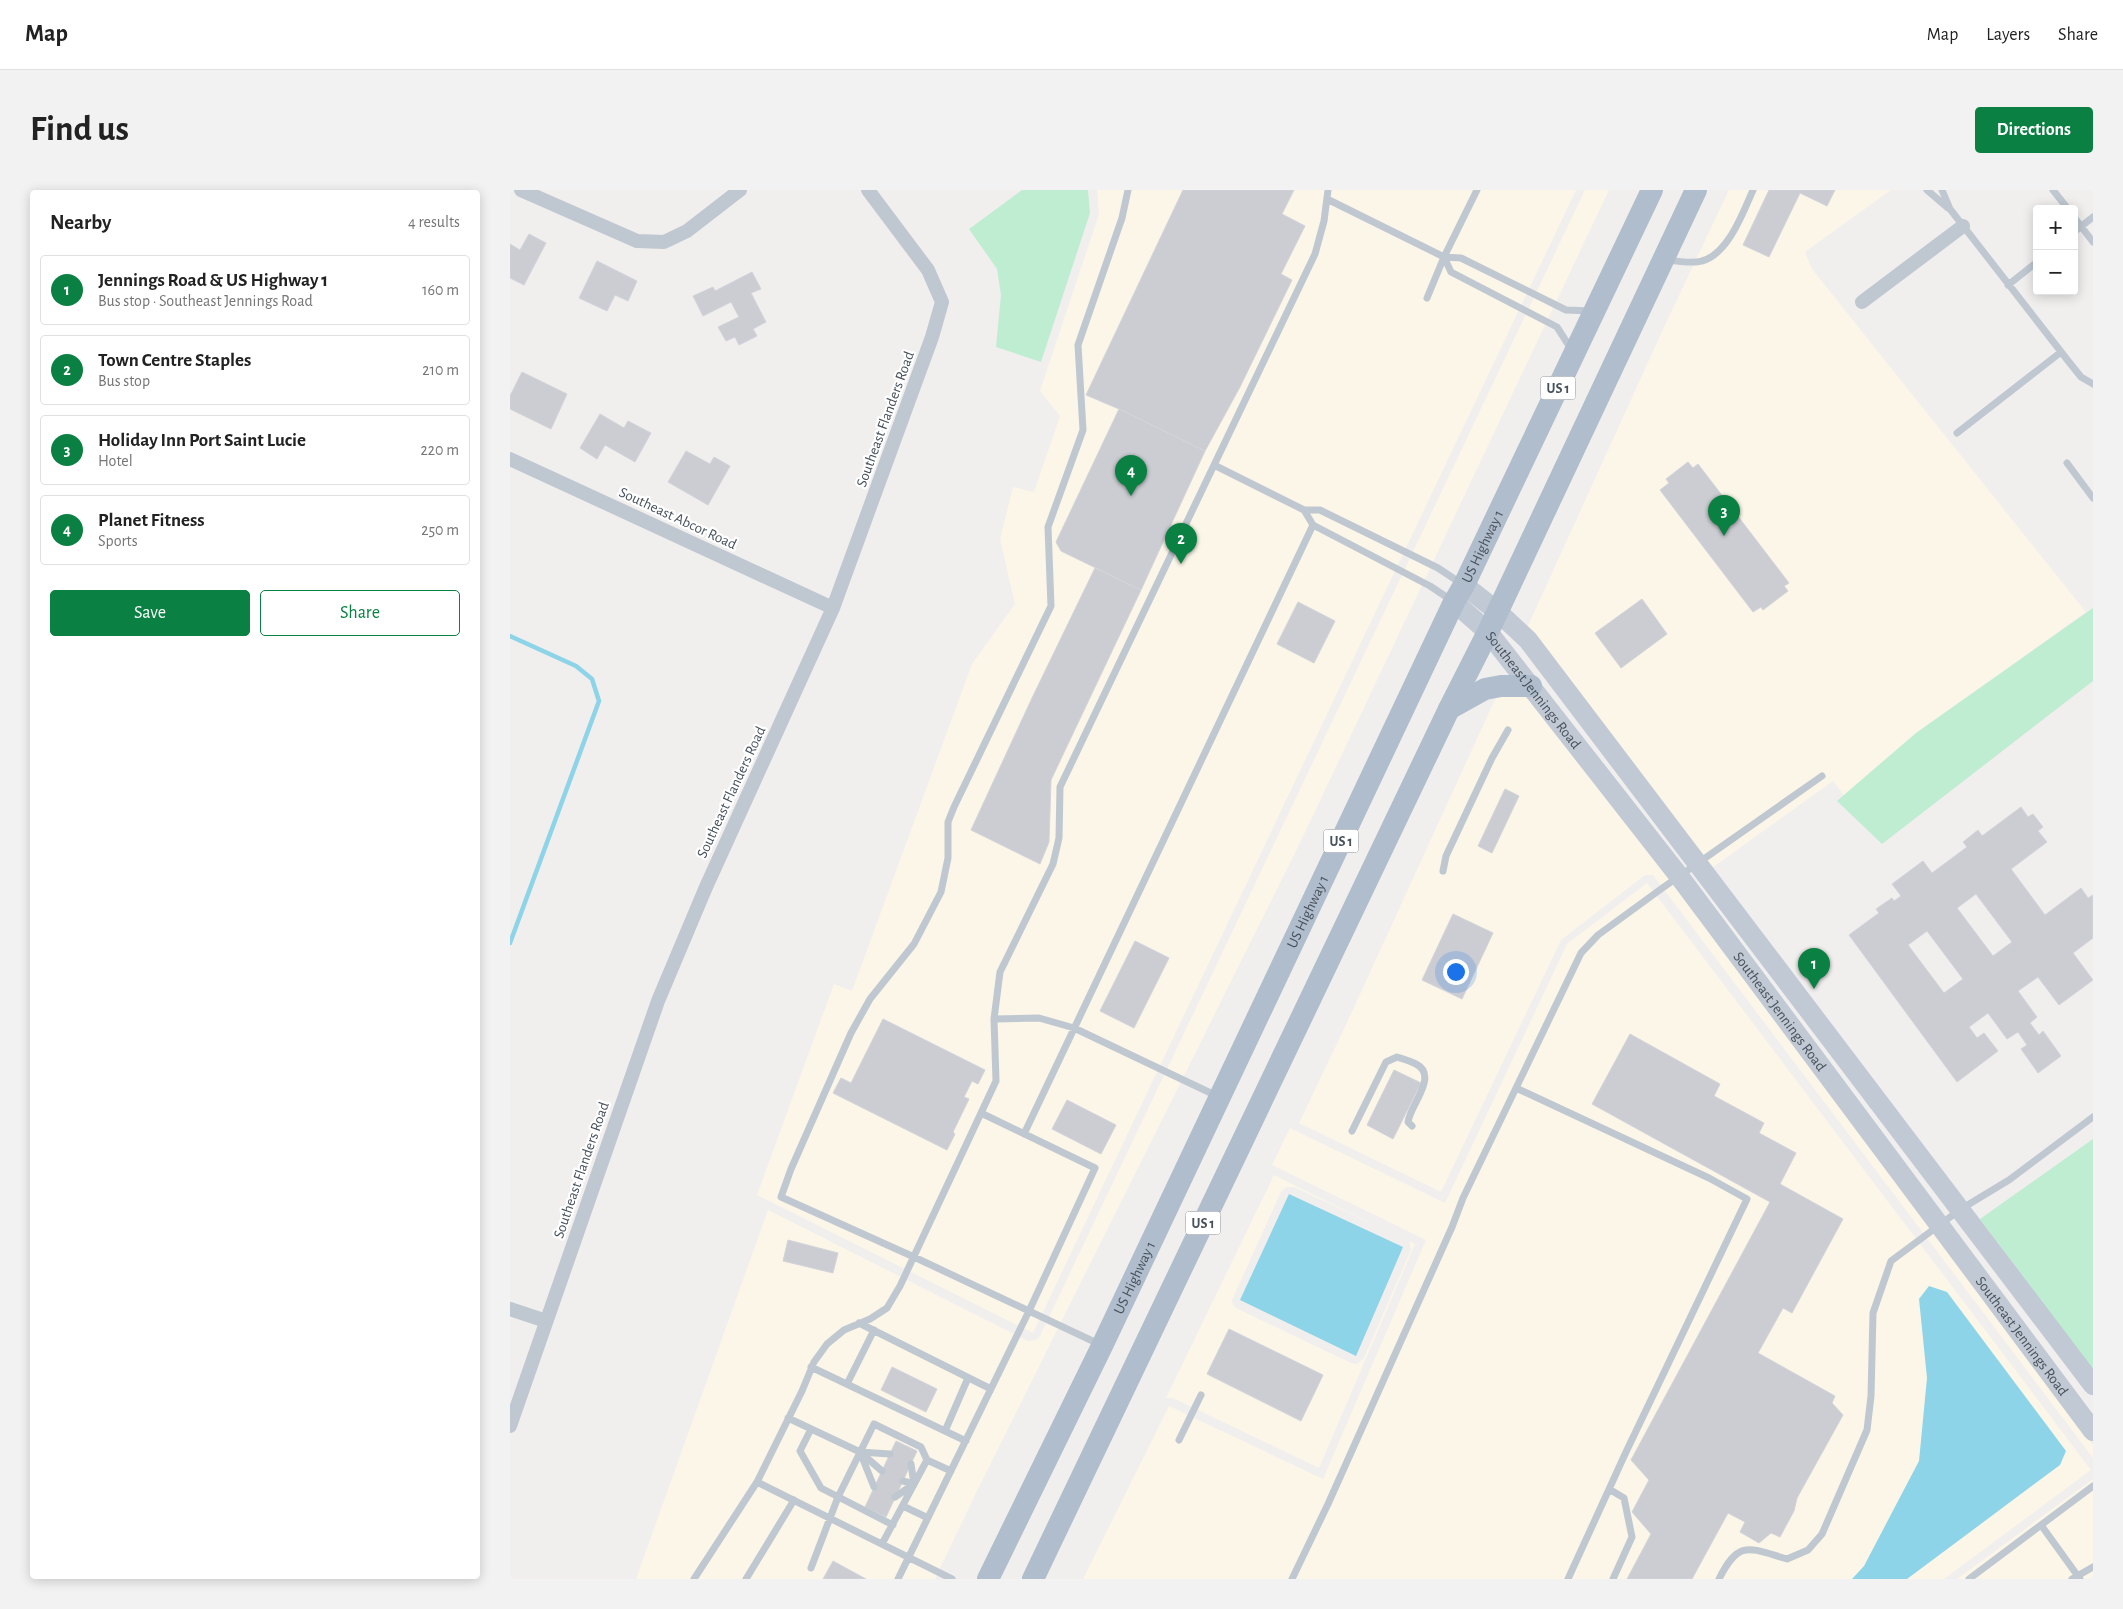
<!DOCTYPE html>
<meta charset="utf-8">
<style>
:root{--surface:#fff;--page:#f2f2f2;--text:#222;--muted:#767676;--line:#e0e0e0;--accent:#0b8043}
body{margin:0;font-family:"Alegreya Sans",sans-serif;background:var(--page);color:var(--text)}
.controls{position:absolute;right:15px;top:15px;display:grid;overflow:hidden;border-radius:5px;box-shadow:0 2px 12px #0003}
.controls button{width:45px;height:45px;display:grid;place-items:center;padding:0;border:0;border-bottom:1px solid var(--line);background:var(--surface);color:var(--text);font:25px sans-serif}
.you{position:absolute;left:945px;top:781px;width:18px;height:18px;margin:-12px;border:4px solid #fff;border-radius:50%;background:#1a73e8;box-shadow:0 0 0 8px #1a73e833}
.badge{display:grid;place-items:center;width:32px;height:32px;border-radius:50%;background:var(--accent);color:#fff;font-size:16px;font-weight:700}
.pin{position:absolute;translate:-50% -41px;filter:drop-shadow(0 1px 2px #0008)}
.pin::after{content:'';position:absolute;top:26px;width:18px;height:15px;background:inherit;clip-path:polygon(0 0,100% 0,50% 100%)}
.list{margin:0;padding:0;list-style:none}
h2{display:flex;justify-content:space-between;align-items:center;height:65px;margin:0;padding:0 20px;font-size:21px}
h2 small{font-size:16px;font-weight:400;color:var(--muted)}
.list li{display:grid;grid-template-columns:32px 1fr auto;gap:15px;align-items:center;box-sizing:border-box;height:70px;margin:0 10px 10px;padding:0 10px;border:1px solid var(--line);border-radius:5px}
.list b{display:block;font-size:19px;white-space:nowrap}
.list p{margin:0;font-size:16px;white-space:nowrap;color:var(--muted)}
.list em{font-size:16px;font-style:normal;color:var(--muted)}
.actions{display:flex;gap:10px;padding:15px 20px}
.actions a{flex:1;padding:11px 0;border:1px solid var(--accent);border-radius:5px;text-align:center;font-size:18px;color:var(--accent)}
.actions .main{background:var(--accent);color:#fff}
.map{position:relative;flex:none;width:1583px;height:1389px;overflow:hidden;border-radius:5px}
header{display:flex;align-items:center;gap:30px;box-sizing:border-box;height:70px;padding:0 25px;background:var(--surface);border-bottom:1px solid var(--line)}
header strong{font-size:24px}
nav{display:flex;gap:28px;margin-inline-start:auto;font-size:18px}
.intro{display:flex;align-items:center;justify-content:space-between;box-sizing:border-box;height:120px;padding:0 30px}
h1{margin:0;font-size:35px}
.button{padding:12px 22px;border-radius:5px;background:var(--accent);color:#fff;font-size:18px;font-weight:700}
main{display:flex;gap:30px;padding:0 30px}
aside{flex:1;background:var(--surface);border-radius:5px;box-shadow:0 2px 12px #0003}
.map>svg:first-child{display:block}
</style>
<header>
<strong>Map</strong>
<nav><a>Map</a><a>Layers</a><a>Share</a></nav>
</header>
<div class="intro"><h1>Find us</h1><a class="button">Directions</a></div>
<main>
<aside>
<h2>Nearby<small>4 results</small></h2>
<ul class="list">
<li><span class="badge">1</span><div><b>Jennings Road &amp; US Highway 1</b><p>Bus stop · Southeast Jennings Road</p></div><em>160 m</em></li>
<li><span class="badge">2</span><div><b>Town Centre Staples</b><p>Bus stop</p></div><em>210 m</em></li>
<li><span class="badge">3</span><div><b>Holiday Inn Port Saint Lucie</b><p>Hotel</p></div><em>220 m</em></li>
<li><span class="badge">4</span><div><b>Planet Fitness</b><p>Sports</p></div><em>250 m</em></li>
</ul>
<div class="actions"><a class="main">Save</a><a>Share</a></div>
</aside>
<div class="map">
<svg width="1583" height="1389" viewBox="0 0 1583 1389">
<rect width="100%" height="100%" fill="#f1eeee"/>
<path fill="#fbf6e8" d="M587,0H1066L523,1143L247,1005L324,794L342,801L462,474L505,414L490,349L503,297L524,302L550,226L530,201L589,24Z
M1075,0H1099L789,655L466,1303L425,1389H126L258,1020L518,1151L526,1150L530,1146Z
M1219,0H1381L1295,62L1302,79L1576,422L1406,543L1334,605L1323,591L1202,678L1017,438L1155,135Z
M987,505H1016L1168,701L1583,1255V1268L1143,685H1135L1051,750L931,1002L789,933L841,824Z
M1137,693L1581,1280L1434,1389H573L659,1216L813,1289L916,1050L762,975L780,938L935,1013L1057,754Z
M764,985L869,1037L784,997H776L771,1002L722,1110L723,1115L726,1118L841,1173L847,1174L854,1168L901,1060L899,1051L905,1054L809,1278L663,1208H656Z
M1583,1289V1389H1447Z"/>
<path fill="#beedd1" d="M512,0H578L580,23L531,172L486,157L491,105L487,79L459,39Z
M1583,418V491L1372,654L1327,611L1406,543Z
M1583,949V1180L1470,1029Z"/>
<path fill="#8dd4e8" d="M779,1004L893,1057L846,1166L730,1110Z
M1419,1096L1437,1102L1556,1261L1550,1275L1397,1389H1342L1354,1376L1409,1271L1417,1188L1409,1109Z"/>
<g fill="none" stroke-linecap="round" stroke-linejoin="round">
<path stroke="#8dd4e8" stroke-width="4.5" d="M0,446L66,476L82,489L89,511L0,753"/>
</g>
<path fill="#cbcdd3" stroke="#d2d4da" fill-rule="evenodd" d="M673,0H784L772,24L795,36L771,84L782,90L730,197L695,261L609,219L576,205Z
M1259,0H1325L1317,16L1290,3L1259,67L1233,55Z
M19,44L36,53L14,95L0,88V54L10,60Z
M87,71L127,91L118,111L105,105L97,121L69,108Z
M242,82L251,99L241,103L256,132L243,139L247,146L229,155L225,147L216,151L208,137L229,127L221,112L193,126L183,106L203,97L205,101Z
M12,182L57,204L41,239L0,219V206Z
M609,219L695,261L631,400L551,361L546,352Z
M90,224L114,238L118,231L141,243L125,272L95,255L87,269L70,258Z
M176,261L200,274L204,267L220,276L198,315L158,292Z
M1178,272L1183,278L1188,274L1279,393L1274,396L1278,401L1253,420L1251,417L1243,422L1150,300L1159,293L1156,289Z
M585,378L631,400L541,590L539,652L530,674L461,640L522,508Z
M1132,409L1157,444L1111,478L1085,443Z
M788,412L825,431L804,473L767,454Z
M995,599L1009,606L982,663L968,656Z
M1511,617L1518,627L1523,624L1533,637L1528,641L1537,652L1501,679L1535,725L1571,698L1578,708L1583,705V748L1563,763L1583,790L1549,815L1528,787L1508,801L1527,827L1520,833L1529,845L1533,841L1551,866L1528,883L1511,859L1517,855L1508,842L1497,849L1478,823L1459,837L1467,848L1474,843L1488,861L1447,892L1339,745L1369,723L1366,719L1382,708L1384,711L1391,706L1382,694L1413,671L1422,683L1457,657L1453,652L1468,640L1472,646ZM1466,704L1502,752L1483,766L1447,718ZM1417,741L1453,789L1434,803L1398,755Z
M943,724L983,743L952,809L912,790Z
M625,751L659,768L624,838L590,821Z
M373,829L475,880L468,894L462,891L454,907L459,909L443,942L445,944L437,960L323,903L331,888L341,893Z
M1120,844L1210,894L1204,906L1254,933L1249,943L1286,963L1270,994L1333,1029L1282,1123L1273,1118L1248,1163L1325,1206L1322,1213L1333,1225L1287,1308L1284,1321L1270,1347L1261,1343L1249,1353L1230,1342L1235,1332L1218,1323L1182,1389H1117L1141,1344L1122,1322L1139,1290L1121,1270L1260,1012L1082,914Z
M884,880L911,893L883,949L857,935Z
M557,910L606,935L591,964L542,939Z
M278,1050L328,1063L323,1083L273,1071Z
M719,1139L813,1185L791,1231L697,1184Z
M382,1177L427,1199L416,1222L371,1200Z
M386,1251L407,1261L376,1327L355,1317Z
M323,1371L356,1389H313Z"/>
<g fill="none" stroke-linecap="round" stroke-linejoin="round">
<path stroke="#bfc8d0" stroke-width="7" d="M1417,0L1438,18
M1432,0L1440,19L1559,172L1571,187L1583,194
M1543,0L1558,19
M817,9L934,67L951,68L1056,120L1081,121
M1564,27L1583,52
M1564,42L1583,27
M934,67L941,82L1047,137L1061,159
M1156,70C1167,71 1182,74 1192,71C1218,64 1233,23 1243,0
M1498,95L1527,72
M917,108L934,67L967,0
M1447,243L1551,162
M1557,273L1583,308
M704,275L794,320H810L928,378L952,394
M794,320L803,335L920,396L941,410
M933,681L936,666L982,568L998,540
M484,829L529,828L564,838L707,906
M1006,898L1199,988L1237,1009L1116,1262L1058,1389
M842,941L876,872L887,867C893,869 900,871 906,874C929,886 900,915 898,932L902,936
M514,944L803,335
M349,1133L481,1199
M589,1154L404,1067L271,1007L281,979L341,843L360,809L404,754L431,702L438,668V632L444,617L541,416L538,337L573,240L568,155L612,28L618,0
M301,1177L456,1251
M337,1194L364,1140
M278,1228L350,1262L364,1297
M301,1239L290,1261L311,1298L383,1335
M435,1241L458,1188
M669,1250L691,1205
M372,1281L350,1262L380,1264
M393,1291L404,1294L401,1274
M247,1292L442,1389
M1099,1299L1114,1308L1122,1347L1103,1389
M385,1307L401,1296
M393,1316L418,1328
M1531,1335L1570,1389
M372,1354L417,1270
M301,1378L328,1307L364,1234L411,1257L417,1270L441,1281
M184,1389L247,1292L292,1201L304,1172L317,1154L334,1140L360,1129L377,1118L390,1096L486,891L484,829L490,782L543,674L549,648L550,597L805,64L814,31L818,0
M236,1389L284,1310
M388,1389L519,1121L585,978L471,923
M782,1389L818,1314L942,1037L953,1008L1071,763L1088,745L1151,699L1312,586
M1209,1389C1229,1349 1239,1358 1277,1369L1298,1360L1312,1344L1357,1240L1361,1206L1363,1123L1381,1071L1451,1019L1499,990L1583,927
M1459,1389L1583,1296
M1562,1389L1583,1377"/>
<path stroke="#bfc8d0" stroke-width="14" d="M11,0L127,51L154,52L177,41L230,0
M1352,112L1453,36
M0,269L323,418
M0,1119L36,1131
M0,1236L148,811L196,697L323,418L422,147L432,112L418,80L358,0"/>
<g stroke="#c0c9d4" stroke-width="20">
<path d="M954,395L988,422L1018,450L1583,1195"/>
<path id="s1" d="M944,412L978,442L1169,686L1583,1241"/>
</g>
<g stroke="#afbdcc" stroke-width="22">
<path d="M939,519L975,499L991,496H1021"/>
<path id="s2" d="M478,1389L592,1156L944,412L954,395L1142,0"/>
<path d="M523,1389L939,519L978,442L1186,0"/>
</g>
</g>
<g text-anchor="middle" stroke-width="4.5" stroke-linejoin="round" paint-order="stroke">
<g fill="#fff" stroke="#7e858c" stroke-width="1">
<rect x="1030.5" y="186.5" width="35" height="23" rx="4"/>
<rect x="813.5" y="639.5" width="35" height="23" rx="4"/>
<rect x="675.5" y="1021.5" width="35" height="23" rx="4"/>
</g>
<g font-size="14" font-weight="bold" fill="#47515b">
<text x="1048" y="203">US 1</text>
<text x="831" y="656">US 1</text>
<text x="693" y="1038">US 1</text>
</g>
<g font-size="15" fill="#47515b" stroke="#fff">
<text transform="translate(375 229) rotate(-70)" y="5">Southeast Flanders Road</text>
<text transform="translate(168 328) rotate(25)" y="5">Southeast Abcor Road</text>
<text dy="5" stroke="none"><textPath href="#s2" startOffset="1145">US Highway 1</textPath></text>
<text dy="5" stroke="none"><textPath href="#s1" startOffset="119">Southeast Jennings Road</textPath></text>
<text transform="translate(221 602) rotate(-65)" y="5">Southeast Flanders Road</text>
<text dy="5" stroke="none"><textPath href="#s2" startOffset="740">US Highway 1</textPath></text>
<text dy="5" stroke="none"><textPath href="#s1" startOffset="524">Southeast Jennings Road</textPath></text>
<text transform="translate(71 980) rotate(-71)" y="5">Southeast Flanders Road</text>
<text dy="5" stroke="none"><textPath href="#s2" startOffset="335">US Highway 1</textPath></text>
<text dy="5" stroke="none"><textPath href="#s1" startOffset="929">Southeast Jennings Road</textPath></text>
</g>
</g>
</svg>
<div class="controls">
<button>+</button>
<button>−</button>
</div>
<div class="you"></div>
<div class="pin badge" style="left:1304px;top:799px">1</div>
<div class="pin badge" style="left:671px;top:374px">2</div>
<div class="pin badge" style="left:1214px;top:346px">3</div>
<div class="pin badge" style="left:621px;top:306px">4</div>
</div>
</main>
